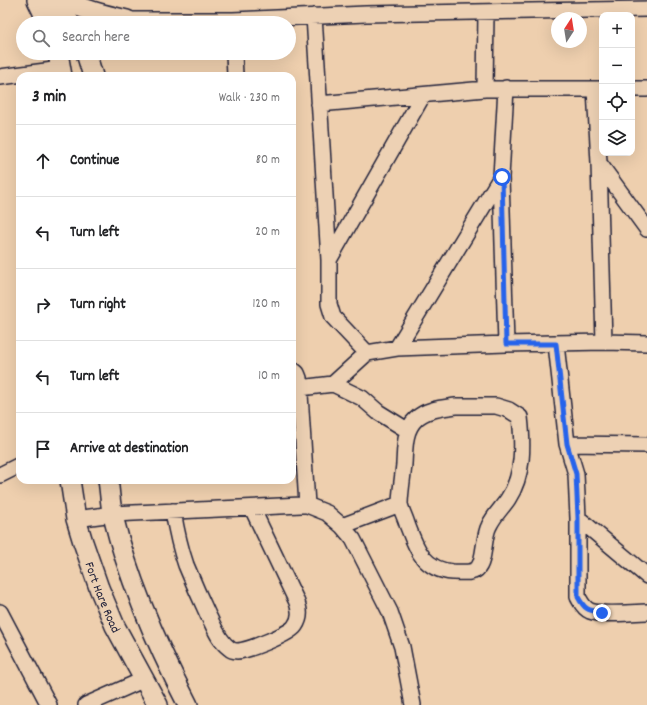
<!DOCTYPE html>
<meta charset="utf-8">
<style>
:root{--surface:#fff;--page:#f2f2f2;--text:#202124;--muted:#757577;--line:#e0e0e0}
body{margin:0;font-family:Dekko,sans-serif;background:var(--page);color:var(--text)}
.controls{position:absolute;right:12px;top:12px;display:grid;overflow:hidden;border-radius:8px;box-shadow:0 4px 16px #0002}
.controls button{width:36px;height:36px;display:grid;place-items:center;padding:0;border:0;border-bottom:1px solid var(--line);background:var(--surface);color:var(--text);font:20px sans-serif}
.compass{position:absolute;left:551px;top:12px;width:36px;height:36px;border-radius:50%;background:var(--surface);box-shadow:0 4px 16px #0002;rotate:12deg}
.stop{position:absolute;width:12px;height:12px;margin:-9px;border:3px solid #2563eb;border-radius:50%;background:#fff}
.stop.end{background:#2563eb;border-color:#fff;box-shadow:0 1px 4px #0008}
.list{margin:0;padding:0;list-style:none}
h2{display:flex;justify-content:space-between;align-items:center;height:52px;margin:0;padding:0 16px;font-size:17px}
h2 small{font-size:13px;font-weight:400;color:var(--muted)}
.list li{display:grid;grid-template-columns:26px 1fr auto;gap:12px;align-items:center;box-sizing:border-box;height:72px;padding:0 16px;border-top:1px solid var(--line)}
.list b{display:block;font-size:15px;white-space:nowrap}
.list em{font-size:13px;font-style:normal;color:var(--muted)}
.icon{flex:none;width:22px;height:22px;fill:none;stroke:currentColor;stroke-width:2;stroke-linecap:round;stroke-linejoin:round}
.map{position:relative;flex:none;width:647px;height:705px;overflow:hidden}
.search{position:absolute;background:var(--surface);box-shadow:0 4px 16px #0002;left:16px;top:16px;width:280px;height:44px;display:flex;align-items:center;gap:10px;box-sizing:border-box;padding:0 14px;border-radius:22px;color:var(--muted);font-size:15px}
.panel{position:absolute;background:var(--surface);box-shadow:0 4px 16px #0002;left:16px;top:72px;width:280px;height:412px;border-radius:12px}
.map>svg:first-child{display:block}
</style>
<div class="map">
<svg width="647" height="705" viewBox="0 0 647 705">
<rect width="100%" height="100%" fill="#eecfae"/>
<filter id="ink" filterUnits="userSpaceOnUse"><feTurbulence type="fractalNoise" baseFrequency=".025" numOctaves="2"/><feDisplacementMap in="SourceGraphic" scale="8" xChannelSelector="R" yChannelSelector="G"/><feConvolveMatrix kernelMatrix="1 2 1 2 8 2 1 2 1" color-interpolation-filters="sRGB"/></filter>
<g filter="url(#ink)">
<g fill="none" stroke-linecap="round" stroke-linejoin="round">
<defs>
<path id="minor" d="M314,16L329,260V304L333,317L367,353
M116,21L127,20H233L366,14L647,9
M234,53L235,76
M0,77L61,69
M506,88L501,177L506,344
M485,89L486,12
M595,89L599,163L604,342
M632,89H647
M319,104L485,89H602
M599,163L647,229
M329,260L423,95
M556,344L567,444L576,474L578,518V597C581,602 583,608 590,611C603,616 632,612 647,612
M397,348L501,177
M292,369L297,373L299,378L307,505
M333,384L362,398L378,412L407,430
M300,388L333,384L367,353L397,348L506,344L604,342L647,343
M456,406H496L509,410L520,417C523,444 524,475 508,499C502,508 494,515 489,526C483,537 485,562 477,569C471,574 461,572 453,572C423,570 416,548 407,524C405,517 401,510 400,504C400,493 403,476 404,464C405,448 404,430 416,419C426,409 443,408 456,406Z
M567,444L647,445
M0,475L20,465
M173,511C176,529 180,548 186,565C193,582 200,598 208,615C214,626 218,640 229,648C231,650 234,651 237,651C247,651 290,634 295,626C301,617 300,610 296,600L252,508
M578,518L647,576
M76,519L113,514L301,505H307L327,513L342,526L353,539L390,612L402,647L413,705
M342,526L400,504
M0,612L49,705
M86,705L145,679"/>
<g id="major">
<path d="M37,0L48,23"/>
<path d="M53,0L70,23"/>
<path d="M64,0C84,10 105,15 127,20"/>
<path d="M58,53L62,76"/>
<path d="M86,53L93,76"/>
<path id="s1" d="M70,480L76,519L83,542L99,588L115,626L158,705"/>
<path d="M108,480C110,492 110,504 113,516C129,582 157,645 188,705"/>
</g>
</defs>
<use href="#minor" stroke="#22223b" stroke-width="18"/>
<use href="#major" stroke="#22223b" stroke-width="22"/>
<use href="#minor" stroke="#edd1b4" stroke-width="15"/>
<use href="#major" stroke="#edd1b4" stroke-width="19"/>
</g>
</g>
<g fill="none" stroke-linecap="round" stroke-linejoin="round" filter="url(#ink)">
<path stroke="#2563eb" stroke-width="5" d="M502,177L506,344H556L567,444L576,474L578,518V597C585,610 588,610 602,613"/>
</g>
<g text-anchor="middle" stroke-width="4" stroke-linejoin="round" paint-order="stroke">
<g font-size="13" fill="#22223b" stroke="#edd1b4">
<text dy="5" stroke="none"><textPath href="#s1" startOffset="122">Fort Hare Road</textPath></text>
</g>
</g>
</svg>
<div class="controls">
<button>+</button>
<button>−</button>
<button><svg class="icon" aria-label="locate" viewBox="0 0 24 24"><circle cx="12" cy="12" r="6"/><path d="M12 2v4M12 18v4M2 12h4M18 12h4"/></svg></button>
<button><svg class="icon" aria-label="layers" viewBox="0 0 24 24"><path d="M12 4l9 5-9 5-9-5zM3 14l9 5 9-5"/></svg></button>
</div>
<svg class="compass" viewBox="-18 -18 36 36"><path d="M0-13l5 13h-10z" fill="#e53935"/><path d="M0 13l5-13h-10z" fill="#757577"/></svg>
<div class="stop" style="left:502px;top:177px"></div>
<div class="stop end" style="left:602px;top:613px"></div>
<div class="search"><svg class="icon" aria-label="search" viewBox="0 0 24 24"><circle cx="10" cy="10" r="6"/><path d="M15 15l6 6"/></svg>Search here</div>
<section class="panel">
<h2>3 min<small>Walk · 230 m</small></h2>
<ul class="list">
<li><svg class="icon" aria-label="ahead" viewBox="0 0 24 24"><path d="M12 20V5M6 11l6-6 6 6"/></svg><div><b>Continue</b></div><em>80 m</em></li>
<li><svg class="icon" aria-label="left" viewBox="0 0 24 24"><path d="M17 20v-9H6M10 6l-5 5 5 5"/></svg><div><b>Turn left</b></div><em>20 m</em></li>
<li><svg class="icon" aria-label="right" viewBox="0 0 24 24"><path d="M7 20v-9h11M14 6l5 5-5 5"/></svg><div><b>Turn right</b></div><em>120 m</em></li>
<li><svg class="icon" aria-label="left" viewBox="0 0 24 24"><path d="M17 20v-9H6M10 6l-5 5 5 5"/></svg><div><b>Turn left</b></div><em>10 m</em></li>
<li><svg class="icon" aria-label="arrive" viewBox="0 0 24 24"><path d="M6 21V4h12l-3 4 3 4H6"/></svg><div><b>Arrive at destination</b></div></li>
</ul>
</section>
</div>
